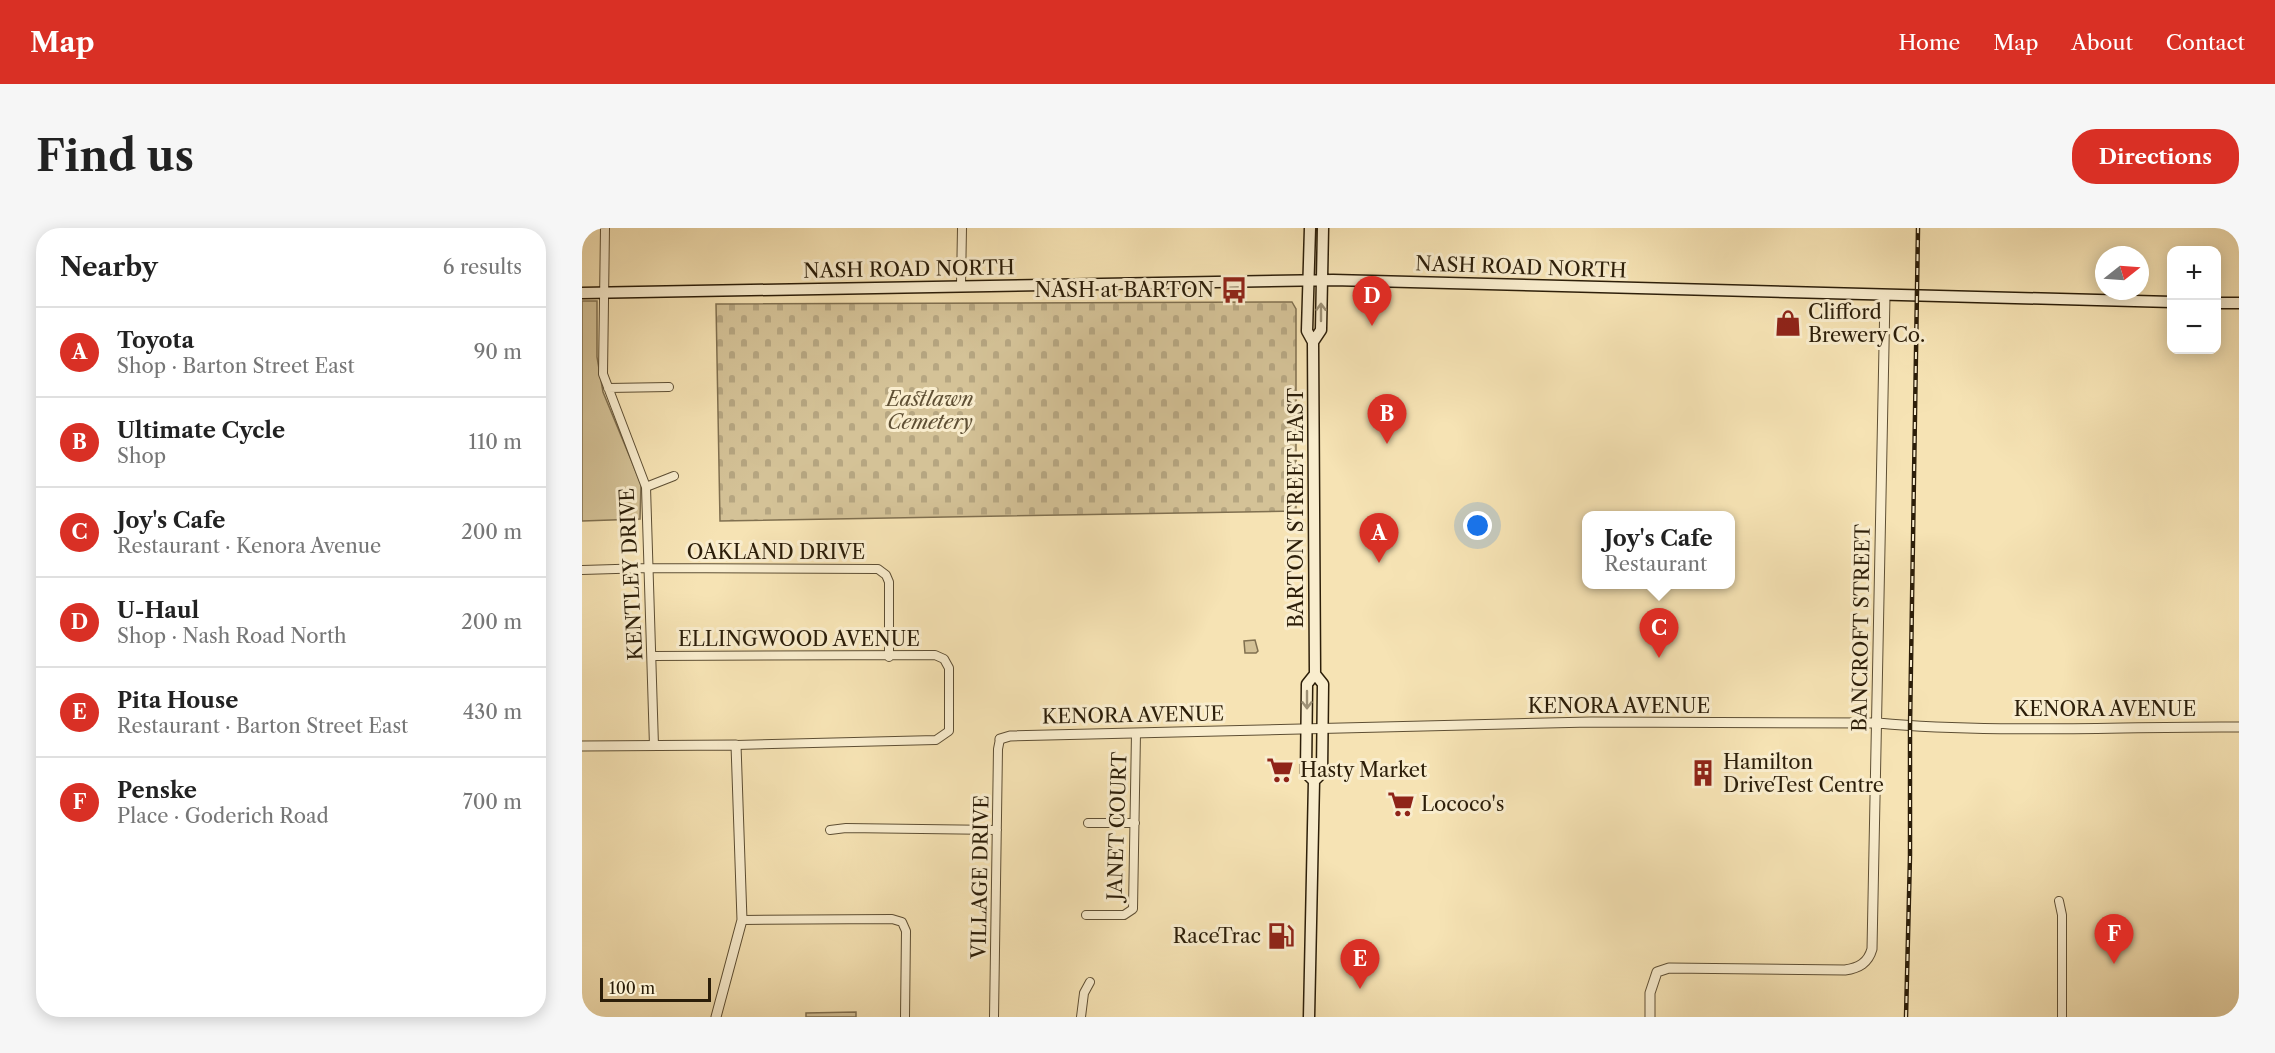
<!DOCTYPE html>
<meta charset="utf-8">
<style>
:root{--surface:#fff;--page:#f6f6f6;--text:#222;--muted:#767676;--line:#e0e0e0;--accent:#d93025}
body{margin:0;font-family:"Libre Caslon Text",serif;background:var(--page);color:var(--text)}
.controls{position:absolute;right:18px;top:18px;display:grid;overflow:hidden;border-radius:12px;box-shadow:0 3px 15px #0003}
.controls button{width:54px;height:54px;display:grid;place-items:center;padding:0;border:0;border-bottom:2px solid var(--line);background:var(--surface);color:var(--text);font:30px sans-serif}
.compass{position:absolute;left:1513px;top:18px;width:54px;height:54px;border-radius:50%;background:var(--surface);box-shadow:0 3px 15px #0003;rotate:73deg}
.scale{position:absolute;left:18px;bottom:15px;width:111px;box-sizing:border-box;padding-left:6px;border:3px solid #2c1e09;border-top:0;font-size:16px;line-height:21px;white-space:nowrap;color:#2c1e09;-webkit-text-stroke:4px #f9edce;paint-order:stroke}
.you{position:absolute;left:896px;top:298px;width:21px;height:21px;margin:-15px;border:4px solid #fff;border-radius:50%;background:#1a73e8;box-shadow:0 0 0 9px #1a73e833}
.badge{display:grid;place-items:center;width:39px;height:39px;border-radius:50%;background:var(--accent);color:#fff;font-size:20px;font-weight:700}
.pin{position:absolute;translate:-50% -50px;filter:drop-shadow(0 2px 3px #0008)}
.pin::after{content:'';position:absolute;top:32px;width:21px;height:18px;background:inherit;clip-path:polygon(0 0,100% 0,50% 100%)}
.popup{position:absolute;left:1000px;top:283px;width:153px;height:78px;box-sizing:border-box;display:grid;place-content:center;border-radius:12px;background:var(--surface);filter:drop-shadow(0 2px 4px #0005);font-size:20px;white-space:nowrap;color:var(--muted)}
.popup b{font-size:22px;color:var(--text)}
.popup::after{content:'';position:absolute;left:50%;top:100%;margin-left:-12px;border:12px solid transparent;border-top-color:var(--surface)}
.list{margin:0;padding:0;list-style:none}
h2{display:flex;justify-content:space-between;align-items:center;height:78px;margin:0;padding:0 24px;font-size:26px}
h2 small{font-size:20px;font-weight:400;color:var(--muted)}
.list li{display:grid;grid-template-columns:39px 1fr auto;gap:18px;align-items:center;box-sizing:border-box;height:90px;padding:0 24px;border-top:2px solid var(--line)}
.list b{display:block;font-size:22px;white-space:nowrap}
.list p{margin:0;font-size:20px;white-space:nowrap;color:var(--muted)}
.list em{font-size:20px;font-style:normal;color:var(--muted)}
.map{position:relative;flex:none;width:1657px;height:789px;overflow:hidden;border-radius:24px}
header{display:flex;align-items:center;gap:36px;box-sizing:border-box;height:84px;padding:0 30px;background:var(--accent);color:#fff}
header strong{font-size:28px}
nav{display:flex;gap:33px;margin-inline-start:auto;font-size:21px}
.intro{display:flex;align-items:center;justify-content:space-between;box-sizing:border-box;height:144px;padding:0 36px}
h1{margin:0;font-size:42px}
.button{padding:15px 27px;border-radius:24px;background:var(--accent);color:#fff;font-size:21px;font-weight:700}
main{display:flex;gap:36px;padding:0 36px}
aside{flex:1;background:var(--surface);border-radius:24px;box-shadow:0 3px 15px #0003}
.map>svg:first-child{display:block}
</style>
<header>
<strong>Map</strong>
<nav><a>Home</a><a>Map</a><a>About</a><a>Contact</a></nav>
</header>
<div class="intro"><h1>Find us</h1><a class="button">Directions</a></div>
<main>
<aside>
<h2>Nearby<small>6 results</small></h2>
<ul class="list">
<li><span class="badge">A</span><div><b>Toyota</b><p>Shop · Barton Street East</p></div><em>90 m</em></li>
<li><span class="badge">B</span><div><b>Ultimate Cycle</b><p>Shop</p></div><em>110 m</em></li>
<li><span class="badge">C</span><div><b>Joy's Cafe</b><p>Restaurant · Kenora Avenue</p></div><em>200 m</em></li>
<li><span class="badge">D</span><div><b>U-Haul</b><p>Shop · Nash Road North</p></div><em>200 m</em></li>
<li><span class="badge">E</span><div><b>Pita House</b><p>Restaurant · Barton Street East</p></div><em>430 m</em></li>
<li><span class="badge">F</span><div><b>Penske</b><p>Place · Goderich Road</p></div><em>700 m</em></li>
</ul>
</aside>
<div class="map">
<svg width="1657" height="789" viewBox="0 0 1657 789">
<defs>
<pattern id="cemetery-stones" width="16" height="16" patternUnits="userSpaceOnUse" patternTransform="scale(1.5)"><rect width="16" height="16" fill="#d4c297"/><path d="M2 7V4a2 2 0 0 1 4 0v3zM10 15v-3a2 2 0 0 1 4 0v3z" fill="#b6a681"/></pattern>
</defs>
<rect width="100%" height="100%" fill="#f6e3b4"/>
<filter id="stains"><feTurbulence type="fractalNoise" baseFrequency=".00333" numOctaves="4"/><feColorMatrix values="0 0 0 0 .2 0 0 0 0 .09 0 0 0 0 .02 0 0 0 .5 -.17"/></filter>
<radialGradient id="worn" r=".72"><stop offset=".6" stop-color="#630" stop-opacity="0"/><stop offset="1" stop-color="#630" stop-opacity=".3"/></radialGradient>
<path fill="url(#cemetery-stones)" stroke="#807050" stroke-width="1.5" d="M710,74L714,81V283L138,293L134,76Z"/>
<path fill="#d4c297" stroke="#807050" stroke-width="1.5" d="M0,73H15V129L21,164L59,256L58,291L0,293Z
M673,412L676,423L674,425H663L662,413Z
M274,784V789H224V785Z"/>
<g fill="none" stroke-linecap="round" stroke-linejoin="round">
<defs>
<path id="minor" d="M23,0L21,146L64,259L72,518
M379,57L380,0
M26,160L87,159
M64,259L92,248
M0,342L67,340L296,341L304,347L307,354V429
M71,428L353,427L362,431L367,440V503L354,512L154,517
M506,595H553
M248,602L264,600L415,602
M1477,673L1480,687V789
M504,687H542L551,681L554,505
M160,692L310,691L320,694L324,703L323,789
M412,789L416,521L418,511
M499,789L502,765L508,754"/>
<path id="tertiary" d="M418,511L428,508L1009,494L1296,495C1416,506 1537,498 1657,499
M0,518L154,517L160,692L134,789
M1068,789V765L1075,744L1087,740L1263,742C1277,740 1286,735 1290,721L1303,68"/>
<path id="secondary" d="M0,65L751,52L1590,74
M1634,75H1657
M731,114L739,102L741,0
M732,553L724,545L725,456L733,446
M727,789L732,553L740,545L741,456L733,446L731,114L725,103L728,0"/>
</defs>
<use href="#minor" stroke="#5e4f34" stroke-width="10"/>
<use href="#tertiary" stroke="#5e4f34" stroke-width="11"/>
<use href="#secondary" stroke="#2c1e09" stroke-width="13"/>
<use href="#minor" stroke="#f9edce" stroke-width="8"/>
<use href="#tertiary" stroke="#f9edce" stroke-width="9"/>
<use href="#secondary" stroke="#f9edce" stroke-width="10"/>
<defs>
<path id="rail" d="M1324,789L1328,628V498L1336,0"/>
</defs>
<use href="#rail" stroke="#2c1e09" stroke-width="4.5"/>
<use href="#rail" stroke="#f9edce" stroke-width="2" stroke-dasharray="7" stroke-linecap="butt"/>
</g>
<defs><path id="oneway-shaft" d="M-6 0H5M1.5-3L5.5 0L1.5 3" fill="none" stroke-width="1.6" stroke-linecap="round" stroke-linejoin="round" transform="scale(1.5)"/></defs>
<g stroke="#9d9075">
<use href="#oneway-shaft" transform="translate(739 84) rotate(-90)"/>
<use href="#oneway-shaft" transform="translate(725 472) rotate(90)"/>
</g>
<defs>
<symbol id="bus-bare" viewBox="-9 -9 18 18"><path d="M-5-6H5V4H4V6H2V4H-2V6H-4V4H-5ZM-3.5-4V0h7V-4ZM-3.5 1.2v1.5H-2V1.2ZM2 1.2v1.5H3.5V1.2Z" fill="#8f2418" stroke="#f9edce" stroke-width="2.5" paint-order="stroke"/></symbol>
<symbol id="shop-bare" viewBox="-9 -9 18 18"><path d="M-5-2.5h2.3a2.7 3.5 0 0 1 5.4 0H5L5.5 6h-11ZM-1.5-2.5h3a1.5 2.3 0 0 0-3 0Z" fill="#8f2418" stroke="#f9edce" stroke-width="2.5" paint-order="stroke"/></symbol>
<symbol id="supermarket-bare" viewBox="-9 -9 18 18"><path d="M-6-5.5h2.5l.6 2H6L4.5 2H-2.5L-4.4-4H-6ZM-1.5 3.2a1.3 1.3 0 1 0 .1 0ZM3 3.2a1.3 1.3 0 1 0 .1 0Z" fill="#8f2418" stroke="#f9edce" stroke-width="2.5" paint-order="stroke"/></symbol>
<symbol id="building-bare" viewBox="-9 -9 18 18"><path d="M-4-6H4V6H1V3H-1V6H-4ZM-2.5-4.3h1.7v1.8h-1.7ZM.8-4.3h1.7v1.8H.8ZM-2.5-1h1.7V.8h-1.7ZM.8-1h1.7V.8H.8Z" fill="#8f2418" stroke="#f9edce" stroke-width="2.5" paint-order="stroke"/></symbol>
<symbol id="fuel-bare" viewBox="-9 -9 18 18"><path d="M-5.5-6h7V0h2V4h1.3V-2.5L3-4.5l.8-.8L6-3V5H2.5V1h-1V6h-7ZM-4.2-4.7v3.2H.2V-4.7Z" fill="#8f2418" stroke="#f9edce" stroke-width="2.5" paint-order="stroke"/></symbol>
</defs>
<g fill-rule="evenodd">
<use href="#bus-bare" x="633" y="43" width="38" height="38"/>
<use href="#shop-bare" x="1187" y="76" width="38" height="38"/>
<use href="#supermarket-bare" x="679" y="523" width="38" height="38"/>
<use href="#building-bare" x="1102" y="526" width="38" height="38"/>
<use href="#supermarket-bare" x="800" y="557" width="38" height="38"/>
<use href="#fuel-bare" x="680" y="689" width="38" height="38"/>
</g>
<g text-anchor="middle" stroke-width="6" stroke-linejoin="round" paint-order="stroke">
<g font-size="20" fill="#2c1e09" stroke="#f9edce">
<text transform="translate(939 39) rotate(2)" y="7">NASH ROAD NORTH</text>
<text transform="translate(327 41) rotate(-1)" y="7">NASH ROAD NORTH</text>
<text transform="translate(714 280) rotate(-90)" y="7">BARTON STREET EAST</text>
<text x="194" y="331">OAKLAND DRIVE</text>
<text transform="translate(49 346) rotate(-93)" y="7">KENTLEY DRIVE</text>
<text transform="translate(1279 400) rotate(-89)" y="7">BANCROFT STREET</text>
<text x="217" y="418">ELLINGWOOD AVENUE</text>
<text x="1037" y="485">KENORA AVENUE</text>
<text x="1523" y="488">KENORA AVENUE</text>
<text transform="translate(551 487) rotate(-1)" y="7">KENORA AVENUE</text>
<text transform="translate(535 598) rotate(-88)" y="7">JANET COURT</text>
<text transform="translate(398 649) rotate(-89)" y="7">VILLAGE DRIVE</text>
</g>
<g font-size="20" fill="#2c1e09" stroke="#f9edce" text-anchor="start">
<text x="632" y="69" text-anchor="end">NASH at BARTON</text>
<text x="1226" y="91">Clifford<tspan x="1226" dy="23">Brewery Co.</tspan></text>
<text x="1141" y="541">Hamilton<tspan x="1141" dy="23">DriveTest Centre</tspan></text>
<text x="718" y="549">Hasty Market</text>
<text x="839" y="583">Lococo's</text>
<text x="679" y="715" text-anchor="end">RaceTrac</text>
</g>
<g font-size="20" font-style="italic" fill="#5e4f34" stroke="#f9edce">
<text x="348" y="178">Eastlawn<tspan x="348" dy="23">Cemetery</tspan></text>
</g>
</g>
<rect width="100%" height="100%" filter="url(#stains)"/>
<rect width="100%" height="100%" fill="url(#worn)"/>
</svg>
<div class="controls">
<button>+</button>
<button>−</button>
</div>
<svg class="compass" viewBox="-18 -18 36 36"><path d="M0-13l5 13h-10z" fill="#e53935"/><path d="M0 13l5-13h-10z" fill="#767676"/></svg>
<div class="scale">100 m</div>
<div class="you"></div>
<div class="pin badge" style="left:797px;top:335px">A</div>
<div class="pin badge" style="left:805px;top:216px">B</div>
<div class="pin badge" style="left:1077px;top:430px">C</div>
<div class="popup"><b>Joy's Cafe</b>Restaurant</div>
<div class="pin badge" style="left:790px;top:98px">D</div>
<div class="pin badge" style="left:778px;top:761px">E</div>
<div class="pin badge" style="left:1532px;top:736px">F</div>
</div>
</main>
